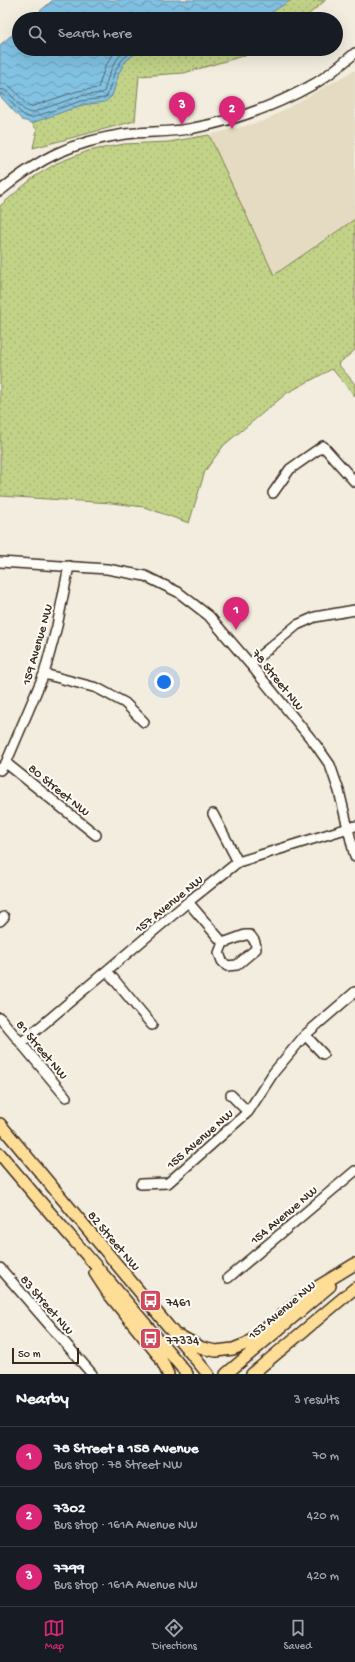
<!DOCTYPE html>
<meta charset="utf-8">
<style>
:root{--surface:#171b24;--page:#20242c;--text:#f1f3f6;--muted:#9ea1a6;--line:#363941;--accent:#db2777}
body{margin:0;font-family:"Gochi Hand",sans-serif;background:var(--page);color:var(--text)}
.scale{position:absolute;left:12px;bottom:10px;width:67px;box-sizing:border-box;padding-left:4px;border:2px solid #3b2a1e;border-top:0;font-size:11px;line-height:14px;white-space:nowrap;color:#3b2a1e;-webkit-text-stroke:3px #fdfcf7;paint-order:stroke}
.you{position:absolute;left:164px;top:682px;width:14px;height:14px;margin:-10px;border:3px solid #fff;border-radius:50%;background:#1a73e8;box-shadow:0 0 0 6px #1a73e833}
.badge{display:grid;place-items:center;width:26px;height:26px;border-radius:50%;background:var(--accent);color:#fff;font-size:13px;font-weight:700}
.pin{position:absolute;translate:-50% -33px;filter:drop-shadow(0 1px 2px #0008)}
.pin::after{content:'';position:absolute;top:21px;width:14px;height:12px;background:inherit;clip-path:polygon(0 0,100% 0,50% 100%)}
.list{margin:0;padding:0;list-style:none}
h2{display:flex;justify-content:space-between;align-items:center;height:52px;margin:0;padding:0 16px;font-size:17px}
h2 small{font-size:13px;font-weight:400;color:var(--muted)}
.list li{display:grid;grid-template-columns:26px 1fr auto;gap:12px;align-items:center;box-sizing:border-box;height:60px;padding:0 16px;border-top:1px solid var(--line)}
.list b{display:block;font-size:15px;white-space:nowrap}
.list p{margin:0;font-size:13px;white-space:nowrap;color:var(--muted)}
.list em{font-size:13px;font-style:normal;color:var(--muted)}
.icon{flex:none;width:22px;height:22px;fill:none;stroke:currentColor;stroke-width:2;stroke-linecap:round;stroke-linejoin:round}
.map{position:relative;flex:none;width:355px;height:1374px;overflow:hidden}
.search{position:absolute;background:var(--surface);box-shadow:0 4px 16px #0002;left:12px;right:12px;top:12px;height:44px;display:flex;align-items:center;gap:10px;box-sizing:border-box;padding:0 14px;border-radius:22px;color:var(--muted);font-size:15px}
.sheet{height:232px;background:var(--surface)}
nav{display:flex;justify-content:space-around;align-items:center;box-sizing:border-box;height:56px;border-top:1px solid var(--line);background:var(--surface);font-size:11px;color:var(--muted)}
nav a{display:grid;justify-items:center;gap:2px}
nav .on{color:var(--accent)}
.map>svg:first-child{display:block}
</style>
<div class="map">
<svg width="355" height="1374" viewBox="0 0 355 1374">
<defs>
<pattern id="park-dots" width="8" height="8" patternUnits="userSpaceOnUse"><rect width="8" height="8" fill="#c2d388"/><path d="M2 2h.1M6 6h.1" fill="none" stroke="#a8b575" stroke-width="1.8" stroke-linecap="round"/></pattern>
<pattern id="water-waves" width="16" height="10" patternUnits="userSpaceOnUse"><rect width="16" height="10" fill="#82c2e3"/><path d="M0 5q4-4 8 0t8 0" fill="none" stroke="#6c9eb7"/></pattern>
</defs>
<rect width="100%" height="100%" fill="#f2eddf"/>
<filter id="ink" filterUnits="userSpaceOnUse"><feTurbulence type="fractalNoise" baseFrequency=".025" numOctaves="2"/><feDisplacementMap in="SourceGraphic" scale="8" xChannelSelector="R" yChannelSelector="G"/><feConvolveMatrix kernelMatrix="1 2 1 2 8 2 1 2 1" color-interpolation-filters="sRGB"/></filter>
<g filter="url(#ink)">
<path fill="#e5dbc2" d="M355,70V219L274,275L209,135L264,121Z"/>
<path fill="url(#park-dots)" stroke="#7e7e53" d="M257,0H326L303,19H213Z
M133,49H259L253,53L184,73L139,76L135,121L33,148L37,130L32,123L93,90Z
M209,135L274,275L355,219V350L338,364L355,384V396L332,369L287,393L224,445L205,471L189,523L144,507L112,503L0,496V206L34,177L57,163L88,151L124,144L169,142Z"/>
<path fill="url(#water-waves)" stroke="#668594" d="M53,0H291L261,19H31Z
M19,29V49H168L141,52L133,55L125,62L119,73L112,96L105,102L82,105L32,123L22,120L0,96V45Z"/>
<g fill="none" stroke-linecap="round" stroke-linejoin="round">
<path stroke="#57676d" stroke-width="1" d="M0,83C15,84 19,100 30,107L78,91L98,88L105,67L117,49
M0,89C14,90 17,110 31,113L80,96L102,93L104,92C108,75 113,61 126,49
M0,94C11,95 16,115 31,118L81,101L104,98L107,96L115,71L122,60L131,52L137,49"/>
<defs>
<path id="minor" d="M0,191C41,157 72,142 125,134C148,131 171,133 194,128C236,120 277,105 314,84C328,76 342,64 355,53
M273,493L290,469L323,446L355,482
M0,562L107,569L145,576L178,592L209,616L250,664L316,745L330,765L339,791L355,857
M250,664L297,625L315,617L355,610
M44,674L97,688L125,703L144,722
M6,763L96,835
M0,770L6,763L44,674L57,626L69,566
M213,814L238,862
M188,902L223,943
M0,921L4,917
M245,935H250C254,940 256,942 256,949L237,965L227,966L222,961L219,953L223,943Z
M107,971L152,1025
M0,1018L66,1097
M305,1035L323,1054
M21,1043L188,902L238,862L355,826
M231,1095L248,1112
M141,1184L168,1183L248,1112L274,1072L305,1035L355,992
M0,1268L92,1374
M228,1278L355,1171"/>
<path id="major" d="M0,1124L208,1374
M0,1154C62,1228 126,1299 187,1374
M95,1273L108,1293L160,1357L168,1374
M180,1336L202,1348L216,1351L233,1349L248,1343L314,1289L355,1264
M226,1374L330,1286
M252,1374L355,1288"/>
</defs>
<use href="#minor" stroke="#3b2a1e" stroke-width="12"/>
<use href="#major" stroke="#3b2a1e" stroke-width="14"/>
<use href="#minor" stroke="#fdfcf7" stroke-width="9"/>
<use href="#major" stroke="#fedd96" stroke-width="11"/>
</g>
</g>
<defs>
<symbol id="bus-square" viewBox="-11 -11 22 22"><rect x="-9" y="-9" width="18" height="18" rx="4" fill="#d1495b" stroke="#fdfcf7"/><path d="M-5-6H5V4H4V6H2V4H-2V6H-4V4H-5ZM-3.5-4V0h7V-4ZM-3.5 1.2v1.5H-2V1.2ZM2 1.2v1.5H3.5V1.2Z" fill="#fff"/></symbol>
</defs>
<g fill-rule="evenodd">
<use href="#bus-square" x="138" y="1288" width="25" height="25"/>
<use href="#bus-square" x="138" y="1326" width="25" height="25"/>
</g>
<g text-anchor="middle" stroke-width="4" stroke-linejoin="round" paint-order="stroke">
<g font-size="13" fill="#3b2a1e" stroke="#fdfcf7">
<text transform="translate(36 644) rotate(-74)" y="5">159 Avenue NW</text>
<text transform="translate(279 679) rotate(51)" y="5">78 Street NW</text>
<text transform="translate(60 789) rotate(39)" y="5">80 Street NW</text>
<text transform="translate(168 903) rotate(-39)" y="5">157 Avenue NW</text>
<text transform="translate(43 1049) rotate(50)" y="5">81 Street NW</text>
<text transform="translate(199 1138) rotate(-41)" y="5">155 Avenue NW</text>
<text transform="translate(283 1214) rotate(-40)" y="5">154 Avenue NW</text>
<text transform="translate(115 1240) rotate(50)" y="5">82 Street NW</text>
<text transform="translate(48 1304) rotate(49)" y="5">83 Street NW</text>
<text transform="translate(281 1309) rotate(-40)" y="5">153 Avenue NW</text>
</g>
<g font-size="13" fill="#3b2a1e" stroke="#fdfcf7" text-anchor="start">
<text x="166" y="1306">7461</text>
<text x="166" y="1344">77334</text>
</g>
</g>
</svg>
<div class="scale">50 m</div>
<div class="you"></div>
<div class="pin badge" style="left:236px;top:630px">1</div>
<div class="pin badge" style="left:232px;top:129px">2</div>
<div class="pin badge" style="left:182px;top:125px">3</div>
<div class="search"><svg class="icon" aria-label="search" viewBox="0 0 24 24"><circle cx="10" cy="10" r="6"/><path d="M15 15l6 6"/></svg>Search here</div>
</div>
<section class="sheet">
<h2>Nearby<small>3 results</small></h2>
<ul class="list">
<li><span class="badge">1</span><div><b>78 Street &amp; 158 Avenue</b><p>Bus stop · 78 Street NW</p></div><em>70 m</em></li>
<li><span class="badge">2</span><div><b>7302</b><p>Bus stop · 161A Avenue NW</p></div><em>420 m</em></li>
<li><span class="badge">3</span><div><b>7799</b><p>Bus stop · 161A Avenue NW</p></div><em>420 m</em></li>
</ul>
</section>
<nav>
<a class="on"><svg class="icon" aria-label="map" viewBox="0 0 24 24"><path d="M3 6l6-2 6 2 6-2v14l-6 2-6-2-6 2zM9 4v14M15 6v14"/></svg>Map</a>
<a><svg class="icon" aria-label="directions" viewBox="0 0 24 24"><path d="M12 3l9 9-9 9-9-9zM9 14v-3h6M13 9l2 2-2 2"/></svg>Directions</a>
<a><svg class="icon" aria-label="saved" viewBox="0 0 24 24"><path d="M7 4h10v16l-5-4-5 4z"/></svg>Saved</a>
</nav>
